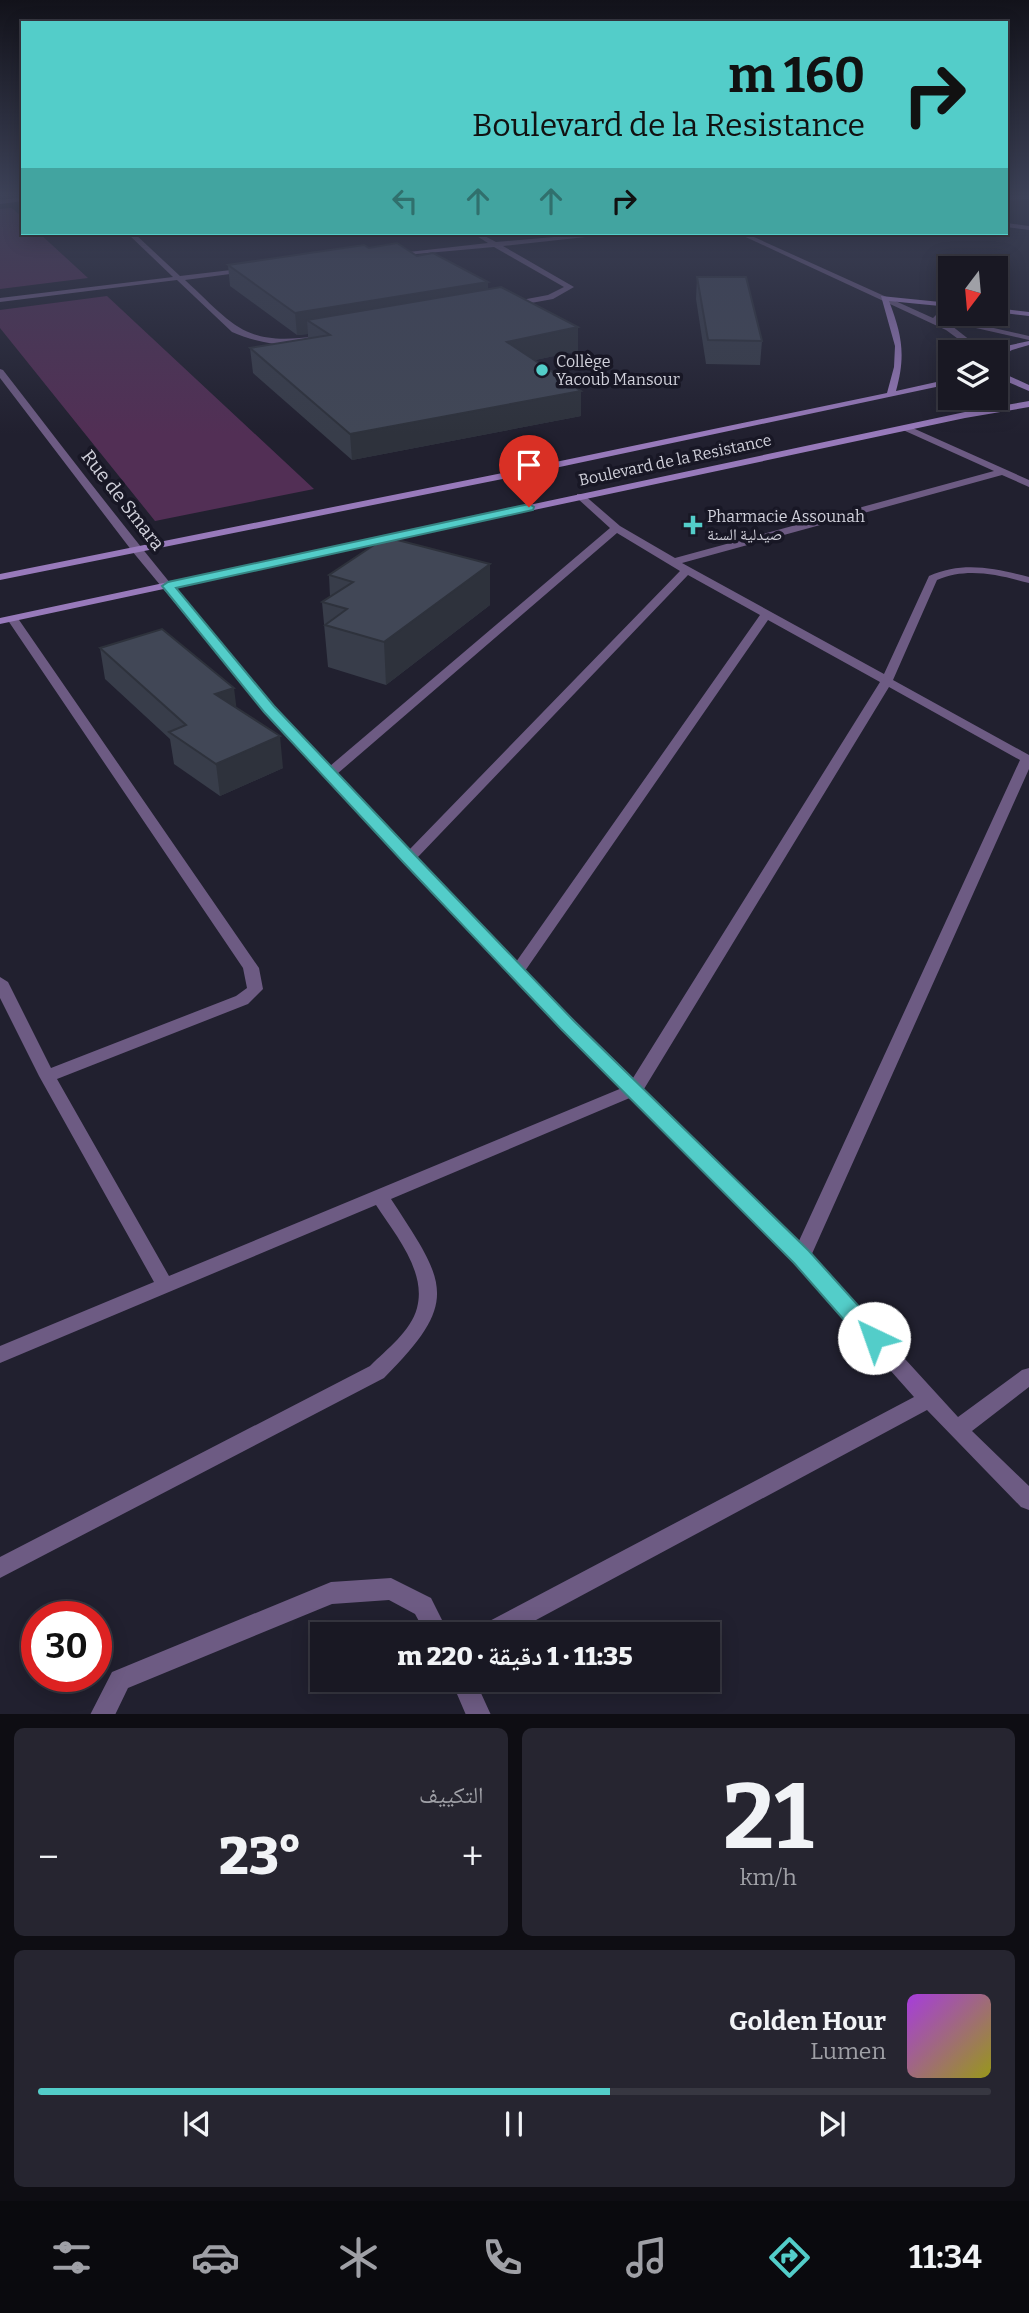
<!DOCTYPE html>
<html lang="ar">
<meta charset="utf-8">
<style>
:root{--surface:#191823;--page:#262530;--text:#f1f3f6;--muted:#9fa0a6;--line:#373741;--accent:#53cdc9}
body{margin:0;font-family:Bitter,"Noto Naskh Arabic",serif;background:var(--page);color:var(--text);direction:rtl;height:100vh;display:flex;flex-direction:column;font-size:26px;white-space:nowrap}
*{box-sizing:border-box;margin:0}
p{font-size:23px;color:var(--muted)}
.icon{flex:none;width:38px;height:38px;fill:none;stroke:currentColor;stroke-width:2;stroke-linecap:round;stroke-linejoin:round}
.map{position:relative;height:1714px;overflow:hidden;direction:ltr}
.drawer{display:flex;flex-direction:column;gap:14px;padding:14px;background:#0e0d13;flex:1}
.drawer>*{flex:none}
.top-card{position:absolute;left:21px;top:21px;width:987px;height:214px;border-radius:0px;box-shadow:0 4px 18px #0003,0 0 0 2px var(--line);direction:rtl;background:#53cdc9;color:#111;overflow:hidden}
.needle{width:46px;rotate:196deg}
.buttons{position:absolute;left:938px;top:256px;display:grid;gap:14px}
.buttons a{display:grid;place-items:center;width:70px;height:70px;border-radius:0px;background:var(--surface);box-shadow:0 4px 18px #0003,0 0 0 2px var(--line);font-size:35px}
.speed{position:absolute;left:21px;top:1601px;display:flex;gap:14px;font-size:35px;font-weight:700;text-align:center}
.speed>*{display:grid;place-content:center;width:91px;height:91px;border-radius:50%;background:var(--surface);box-shadow:0 4px 18px #0003,0 0 0 2px var(--line);line-height:1}
.speed .limit{border:10px solid #d22;background:#fff;color:#111}
.pin{position:absolute;display:grid;place-items:center;width:60px;height:60px;color:#fff;margin:-72px -30px;border-radius:50% 50% 50% 0;rotate:-45deg;box-shadow:0 0 7px #0007}
.pin .icon{rotate:45deg}
.me{position:absolute;width:77px;margin:-38px;rotate:318deg;stroke-linejoin:round;filter:drop-shadow(0 0 5px #0008)}
.turn{display:flex;align-items:center;gap:24px;height:147px;padding:0 28px;font-size:32px}
.turn .icon{width:91px;height:91px;stroke-width:2.5}
.turn b{display:block;font-size:49px;line-height:60px}
.lanes{display:flex;align-items:center;height:66px;padding:0 28px;background:#0003;justify-content:center;gap:35px;direction:ltr}
.lanes .off{opacity:.35}
.big{font-size:52px;font-weight:800;line-height:1.1}
.drawer .tile{flex:1;display:flex;flex-direction:column;justify-content:center;gap:10px;min-width:0;padding:0 24px;border-radius:10px;background:var(--page)}
.drawer .dial{align-items:center;gap:0}
.dial b{font-size:91px;line-height:1}
.song{display:flex;align-items:center;gap:21px}
.cover{width:84px;height:84px;border-radius:10px;background:linear-gradient(135deg,hsl(280 70% 55%),hsl(60 70% 35%))}
.played{height:7px;border-radius:4px;background:linear-gradient(90deg,var(--accent) 60%,var(--line) 60%)}
.keys{display:flex;justify-content:space-around;direction:ltr}
.heat{display:flex;justify-content:space-between;align-items:center;font-size:38px;direction:ltr}
.drawer .tiles{flex:1;display:grid;gap:14px;grid-template-columns:1fr 1fr}
.tile:last-child{grid-column:span 2}
.trip{position:absolute;left:310px;top:1622px;width:410px;height:70px;border-radius:0px;background:var(--surface);box-shadow:0 4px 18px #0003,0 0 0 2px var(--line);font-weight:800;line-height:70px;text-align:center;direction:rtl}
.tabs{display:flex;height:112px;justify-content:space-around;align-items:center;background:#0a0a0e;color:var(--muted)}
.tabs .icon{width:49px;height:49px}
.tabs .active{color:var(--accent)}
.tabs b{font-size:32px;color:var(--text)}
.map>svg:first-child{display:block}
.green{fill:#522f55}
.lines{fill:none;stroke-linecap:round;stroke-linejoin:round}
.minor{fill:#6d5b83;fill-rule:evenodd}
.tertiary{fill:#6d5b83;fill-rule:evenodd}
.secondary{fill:#987abb;fill-rule:evenodd}
.wall{fill:#383d4a}
.shaded-wall{fill:#2e323c}
.building{fill:#414756;stroke:#2e323c;stroke-width:2}
.route{fill:#53cdc9;stroke:#368583;stroke-width:2}
.poi-dot{fill:#53cdc9;stroke:#181725;stroke-width:2.5}
.labels{text-anchor:middle;dominant-baseline:central;stroke-width:7;stroke-linejoin:round;paint-order:stroke}
.far-poi-label{font-size:16px;fill:#d0d0da;stroke:#181725;text-anchor:start}
.far-street-label{font-size:16px;fill:#d0d0da;stroke:#181725}
.street-label{font-size:19px;fill:#d0d0da;stroke:#181725}
</style>
<div class="map">
<svg width="1029" height="1715" viewBox="0 0 1029 1715">
<rect width="100%" height="100%" fill="#21202f"/>
<path class="green" d="M 12,208 L 23,218 L 23,233 L 39,233 L 88,278 L 0,289 L 0,209 Z
M 107,296 L 314,489 L 155,521 L 0,328 L 0,310 Z"/>
<g class="lines">
<path class="minor" d="M 1029,195 L 1029,199 L 1006,200 L 1006,196 Z
M 23,197 L 23,201 L 0,204 L 0,200 Z
M 1006,223 L 1029,226 L 1029,230 L 1006,227 Z
M 127,233 L 134,233 L 180,276 L 248,268 L 245,272 L 185,280 C 234,325 244,347 317,336 L 321,338 C 296,351 257,343 232,332 L 177,280 L 0,302 L 0,298 L 173,277 Z
M 472,233 L 479,233 L 496,242 L 600,233 L 622,233 L 503,246 L 574,287 L 553,299 L 509,307 L 506,307 L 506,303 L 548,295 L 564,287 L 494,247 L 394,256 L 391,254 L 488,243 Z
M 0,369 L 3,370 C 108,506 212,642 330,766 L 610,528 L 577,498 L 577,494 L 583,494 L 620,526 L 675,558 L 994,471 L 903,430 L 903,426 L 906,425 L 1029,480 L 1029,487 L 1002,475 L 682,563 L 884,674 L 929,576 C 963,561 994,568 1029,577 L 1029,583 C 998,575 968,567 937,580 L 893,680 L 1029,755 L 1029,769 L 811,1256 L 958,1417 L 1022,1370 L 1029,1368 L 1029,1387 L 972,1431 L 1029,1486 L 1029,1510 L 1021,1507 L 927,1410 L 510,1634 L 477,1634 L 480,1626 L 914,1397 L 794,1262 L 632,1097 L 391,1199 C 446,1283 461,1301 384,1378 L 0,1578 L 0,1557 L 370,1366 C 386,1350 411,1331 417,1308 C 427,1271 394,1233 376,1205 L 0,1363 L 0,1346 L 154,1282 L 39,1076 L 0,998 L 0,977 L 8,982 L 51,1068 L 236,996 L 247,988 L 243,968 L 7,619 L 9,617 L 17,617 L 259,968 L 263,989 L 248,1004 L 57,1079 L 169,1276 L 622,1088 L 512,975 L 265,712 L 132,551 L 0,378 ZM 617,533 L 680,571 L 409,850 L 337,774 ZM 688,575 L 760,615 L 516,962 L 417,858 ZM 768,620 L 880,682 L 633,1078 L 525,971 ZM 889,687 L 1020,760 L 798,1243 L 644,1089 Z
M 391,1578 L 431,1598 L 449,1634 L 426,1634 L 415,1614 L 389,1600 L 332,1604 L 128,1688 L 115,1715 L 90,1715 L 112,1672 L 331,1582 Z
M 451,1680 L 475,1680 L 491,1715 L 466,1715 Z"/>
<path class="tertiary" d="M 737,233 L 745,233 L 933,318 L 936,315 L 1029,336 L 1029,340 L 936,319 L 952,326 L 985,352 L 976,352 L 946,330 Z"/>
<path class="secondary" d="M 881,296 L 950,303 L 950,307 L 889,301 C 902,335 906,355 896,391 L 950,379 L 950,384 L 522,475 L 0,580 L 0,574 L 522,469 L 887,393 L 894,367 L 895,346 Z
M 996,308 L 1029,312 L 1029,316 L 996,312 Z
M 1029,341 L 1029,345 L 1012,350 L 996,359 L 996,353 L 1006,346 Z
M 996,367 L 1007,375 L 1029,385 L 1029,391 L 1001,379 L 996,373 Z
M 1029,401 L 1029,407 L 965,418 L 0,624 L 0,618 L 965,412 Z"/>
</g>
<path class="wall" d="M 369,248 L 417,256 L 488,290 L 578,327 L 578,351 L 535,360 L 581,416 L 352,460 L 253,373 L 250,348 L 308,339 L 308,334 L 297,335 L 230,286 L 228,265 Z
M 697,277 L 762,341 L 760,365 L 706,364 L 696,299 Z
M 329,575 L 490,605 L 386,685 L 328,667 L 322,602 L 330,597 Z
M 100,648 L 237,708 L 283,768 L 220,796 L 174,764 L 170,739 L 105,679 Z"/>
<path class="shaded-wall" d="M 488,282 L 488,303 L 307,320 L 308,334 L 297,335 L 295,313 Z
M 578,327 L 578,351 L 507,366 L 507,342 Z
M 581,391 L 581,416 L 352,460 L 350,434 Z
M 490,564 L 490,605 L 386,685 L 384,642 Z
M 234,688 L 238,720 L 215,694 Z
M 280,736 L 283,768 L 220,796 L 216,764 Z"/>
<path class="building" d="M 397,243 L 417,256 L 433,253 L 488,282 L 295,313 L 228,265 L 364,245 L 369,248 Z
M 697,277 L 746,277 L 762,341 L 708,340 Z
M 501,287 L 578,327 L 507,342 L 581,391 L 350,434 L 250,348 L 330,335 L 307,320 Z
M 386,537 L 490,564 L 384,642 L 325,625 L 347,609 L 322,602 L 353,582 L 329,575 Z
M 162,629 L 234,688 L 215,694 L 280,736 L 216,764 L 169,732 L 186,725 L 100,648 Z"/>
<linearGradient id="sky" x2="0" y2="1"><stop stop-color="#12121a"/><stop offset="0.45" stop-color="#3d4258"/><stop offset="1" stop-color="#3d4258" stop-opacity="0"/></linearGradient>
<rect width="1029" height="434" fill="url(#sky)"/>
<path class="route" d="M 529,504 L 534,507 L 533,510 L 176,588 L 274,706 L 415,855 L 574,1021 L 809,1251 L 882,1332 L 885,1338 L 882,1345 L 874,1347 L 866,1345 L 794,1263 L 561,1029 L 403,862 L 264,712 L 162,586 L 168,582 Z"/>
<g class="poi-dot">
<circle cx="542" cy="370" r="7"/>
<path d="M689.5 514.5h7v7h7v7h-7v7h-7v-7h-7v-7h7z"/>
</g>
<g class="labels">
<g class="far-poi-label">
<text x="556" y="361">Collège<tspan x="556" dy="18">Yacoub Mansour</tspan></text>
<text x="707" y="516">Pharmacie Assounah<tspan x="707" dy="18">صيدلية السنة</tspan></text>
</g>
<g class="far-street-label">
<text transform="translate(675 460) rotate(-12)">Boulevard de la Resistance</text>
</g>
<g class="street-label">
<text transform="translate(123 500) rotate(52)">Rue de Smara</text>
</g>
</g>
</svg>
<div class="buttons">
<a><svg class="needle" viewBox="-14 -14 28 28"><path d="M0-13l5 13h-10z" fill="#e53935"/><path d="M0 13l5-13h-10z" fill="#9fa0a6"/></svg></a>
<a><svg class="icon" aria-label="layers" viewBox="0 0 24 24"><path d="M12 4l9 5-9 5-9-5zM3 14l9 5 9-5"/></svg></a>
</div>
<div class="speed"><div class="limit">30</div></div>
<div class="pin" style="left:529px;top:507px;background:#d93025"><svg class="icon" aria-label="arrive" viewBox="0 0 24 24"><path d="M6 21V4h12l-3 4 3 4H6"/></svg></div>
<svg class="me" style="left:874px;top:1338px" viewBox="-20 -20 40 40"><circle r="19" fill="#fff"/><path d="M0-13L10 11 0 6-10 11z" fill="#53cdc9"/></svg>
<div class="trip">11:35 · 1 دقيقة · 220 m</div>
<div class="top-card">
<div class="turn"><svg class="icon" aria-label="right" viewBox="0 0 24 24"><path d="M7 20v-9h11M14 6l5 5-5 5"/></svg><div><b>160 m</b>Boulevard de la Resistance</div></div>
<div class="lanes"><svg class="icon off" aria-label="left" viewBox="0 0 24 24"><path d="M17 20v-9H6M10 6l-5 5 5 5"/></svg><svg class="icon off" aria-label="ahead" viewBox="0 0 24 24"><path d="M12 20V5M6 11l6-6 6 6"/></svg><svg class="icon off" aria-label="ahead" viewBox="0 0 24 24"><path d="M12 20V5M6 11l6-6 6 6"/></svg><svg class="icon" aria-label="right" viewBox="0 0 24 24"><path d="M7 20v-9h11M14 6l5 5-5 5"/></svg></div>
</div>
</div>
<section class="drawer">
<div class="tiles">
<div class="tile dial"><b>21</b><p>km/h</p></div>
<div class="tile"><p>التكييف</p>
<div class="heat"><a>−</a><b class="big">23°</b><a>+</a></div>
</div>
<div class="tile">
<div class="song"><i class="cover"></i><div><b>Golden Hour</b><p>Lumen</p></div></div>
<div class="played"></div>
<div class="keys"><svg class="icon" aria-label="previous" viewBox="0 0 24 24"><path d="M18 5L8 12l10 7zM5 5v14"/></svg><svg class="icon" aria-label="pause" viewBox="0 0 24 24"><path d="M8 5v14M16 5v14"/></svg><svg class="icon" aria-label="next" viewBox="0 0 24 24"><path d="M6 5l10 7-10 7zM19 5v14"/></svg></div>
</div>
</div>
</section>
<nav class="tabs">
<b>11:34</b>
<svg class="icon active" aria-label="directions" viewBox="0 0 24 24"><path d="M12 3l9 9-9 9-9-9zM9 14v-3h6M13 9l2 2-2 2"/></svg>
<svg class="icon" aria-label="music" viewBox="0 0 24 24"><path d="M9 18V5l10-2v13"/><circle cx="6" cy="18" r="3"/><circle cx="16" cy="16" r="3"/></svg>
<svg class="icon" aria-label="phone" viewBox="0 0 24 24"><path d="M5 4h4l2 5-3 2q2 4 5 5l2-3 5 2v4C11 20 4 13 5 4z"/></svg>
<svg class="icon" aria-label="climate" viewBox="0 0 24 24"><path d="M12 3v18M4 7l16 10M4 17L20 7"/></svg>
<svg class="icon" aria-label="car" viewBox="0 0 24 24"><path d="M5 17H2v-5l4-1 3-4h7l3 4 3 1v5h-3M9 17h6M6 11h13"/><circle cx="7" cy="17" r="2"/><circle cx="17" cy="17" r="2"/></svg>
<svg class="icon" aria-label="filters" viewBox="0 0 24 24"><path d="M4 7h16M4 17h16"/><circle cx="9" cy="7" r="2"/><circle cx="15" cy="17" r="2"/></svg>
</nav>
